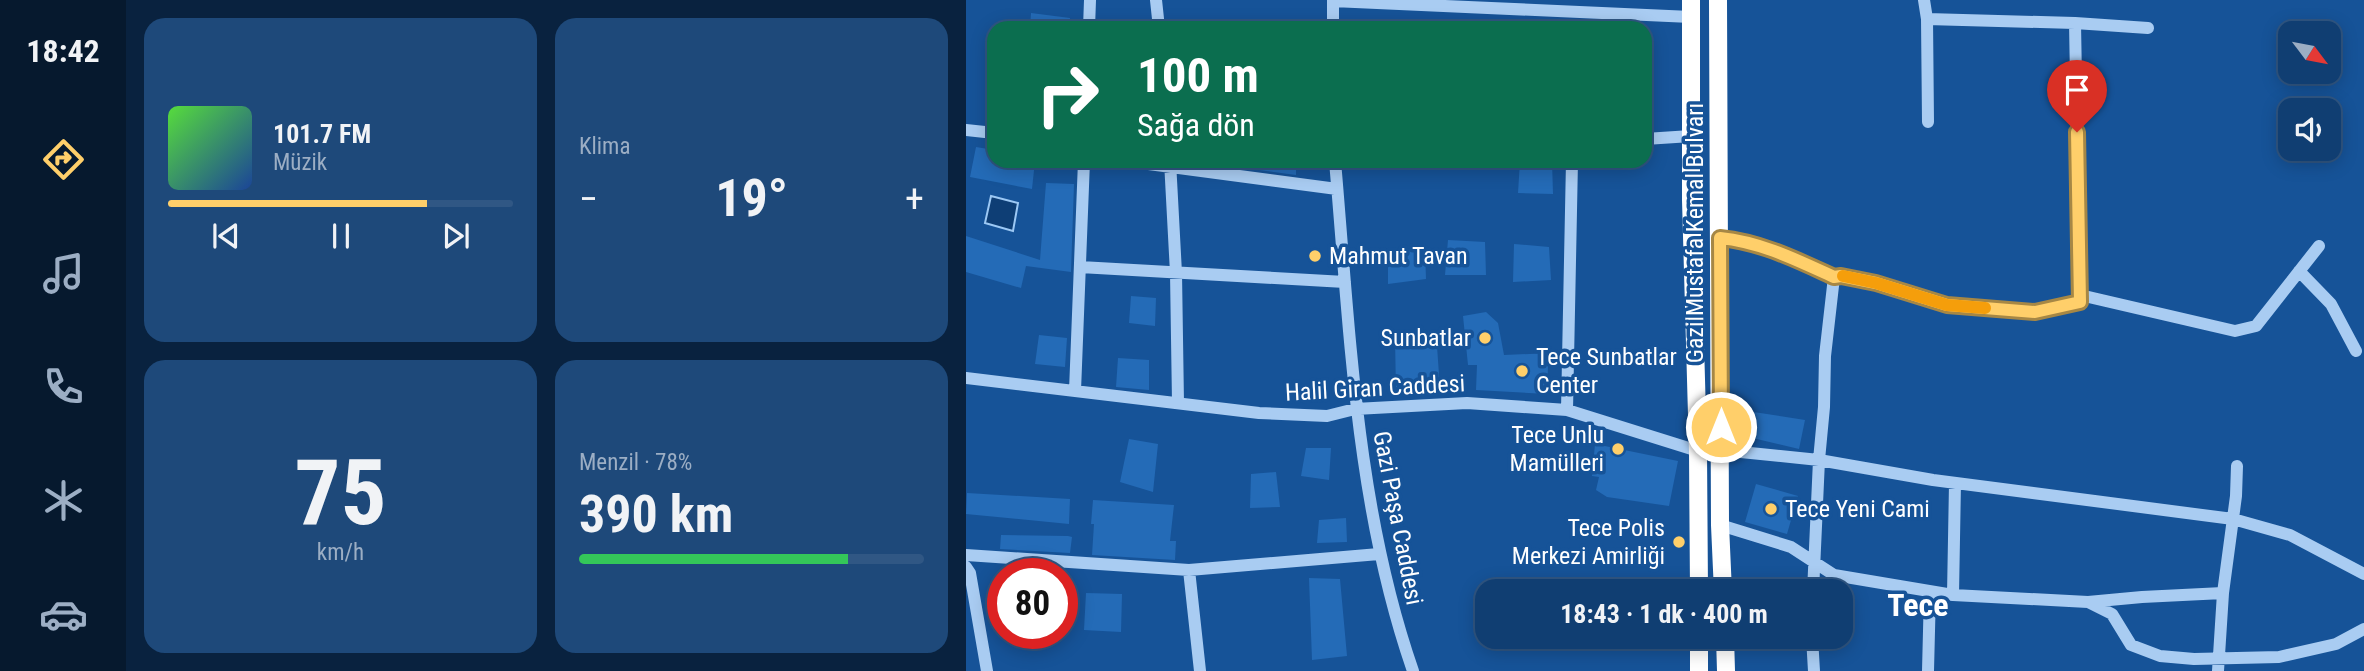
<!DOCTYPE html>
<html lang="tr">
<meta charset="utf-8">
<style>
:root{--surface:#103e72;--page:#1e497a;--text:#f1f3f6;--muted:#9caec4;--line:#305784;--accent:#ffcf6a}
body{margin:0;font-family:"Roboto Condensed",sans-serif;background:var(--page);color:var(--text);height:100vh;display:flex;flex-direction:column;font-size:26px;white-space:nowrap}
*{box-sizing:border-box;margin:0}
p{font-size:23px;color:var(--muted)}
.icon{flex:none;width:38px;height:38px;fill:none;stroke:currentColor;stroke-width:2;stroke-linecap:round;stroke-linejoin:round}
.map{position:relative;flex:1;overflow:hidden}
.panel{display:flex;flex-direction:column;gap:18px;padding:18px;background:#09223f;width:840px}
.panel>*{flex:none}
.hud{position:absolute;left:21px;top:21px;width:665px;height:147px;border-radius:21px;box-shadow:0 4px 18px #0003,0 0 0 2px var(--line);background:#0b6e4f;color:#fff;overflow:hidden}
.needle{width:46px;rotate:122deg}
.buttons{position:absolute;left:1312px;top:21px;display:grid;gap:14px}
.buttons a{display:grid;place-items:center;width:63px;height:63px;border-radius:14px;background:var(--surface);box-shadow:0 4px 18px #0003,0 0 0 2px var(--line);font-size:35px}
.speed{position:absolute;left:21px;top:558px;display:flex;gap:14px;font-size:35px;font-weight:700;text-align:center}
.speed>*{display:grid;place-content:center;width:91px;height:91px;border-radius:50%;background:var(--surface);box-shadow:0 4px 18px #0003,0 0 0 2px var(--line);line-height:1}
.speed .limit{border:10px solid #d22;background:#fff;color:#111}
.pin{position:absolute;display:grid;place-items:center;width:60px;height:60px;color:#fff;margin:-72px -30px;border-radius:50% 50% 50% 0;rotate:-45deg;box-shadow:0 0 7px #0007}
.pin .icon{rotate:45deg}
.me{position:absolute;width:77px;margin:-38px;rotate:0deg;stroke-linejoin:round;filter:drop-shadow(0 0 5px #0008)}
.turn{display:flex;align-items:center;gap:24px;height:147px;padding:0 35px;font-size:32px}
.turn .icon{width:91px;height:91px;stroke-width:2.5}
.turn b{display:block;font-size:49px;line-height:60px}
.big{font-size:52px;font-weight:700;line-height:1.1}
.panel .card{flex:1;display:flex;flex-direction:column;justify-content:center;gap:10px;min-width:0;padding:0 24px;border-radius:21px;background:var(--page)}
.panel .dial{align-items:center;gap:0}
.dial b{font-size:91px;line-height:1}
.song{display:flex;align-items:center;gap:21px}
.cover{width:84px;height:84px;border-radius:10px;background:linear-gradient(135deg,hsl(110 70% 55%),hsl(220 70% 35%))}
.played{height:7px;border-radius:4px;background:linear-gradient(90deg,var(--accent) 75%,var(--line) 75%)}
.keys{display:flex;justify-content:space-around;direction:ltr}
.heat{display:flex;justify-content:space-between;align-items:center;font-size:38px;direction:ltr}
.charge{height:10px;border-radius:5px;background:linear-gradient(90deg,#34c759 78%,var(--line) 0)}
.panel .tiles{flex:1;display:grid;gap:18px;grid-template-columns:repeat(2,1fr)}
.trip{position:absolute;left:509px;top:579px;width:378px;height:70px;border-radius:21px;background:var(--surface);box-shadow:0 4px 18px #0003,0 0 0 2px var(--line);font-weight:700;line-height:70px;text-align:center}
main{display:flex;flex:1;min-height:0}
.menu{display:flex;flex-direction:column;width:126px;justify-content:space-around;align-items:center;background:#06192e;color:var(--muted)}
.menu .icon{width:49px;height:49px}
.menu .current{color:var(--accent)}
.menu b{font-size:32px;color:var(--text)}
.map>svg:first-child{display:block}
.water{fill:#0e3e75;stroke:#9cc8f4;stroke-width:2}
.building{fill:#246bb7}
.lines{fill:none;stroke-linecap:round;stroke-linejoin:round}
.minor{stroke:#a9ccf2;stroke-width:12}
.highway{stroke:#fff;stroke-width:18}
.route-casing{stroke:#a68745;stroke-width:18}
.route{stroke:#ffcf6a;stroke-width:12}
.slow{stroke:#f59e0b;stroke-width:12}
.poi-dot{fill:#ffcf6a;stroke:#165398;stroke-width:2.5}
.labels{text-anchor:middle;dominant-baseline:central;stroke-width:7;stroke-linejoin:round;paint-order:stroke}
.street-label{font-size:24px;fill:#fff;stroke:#165398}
.poi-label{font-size:24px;fill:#fff;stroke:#165398;text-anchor:start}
.district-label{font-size:32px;font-weight:bold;fill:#fff;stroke:#165398}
</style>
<main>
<nav class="menu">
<b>18:42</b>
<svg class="icon current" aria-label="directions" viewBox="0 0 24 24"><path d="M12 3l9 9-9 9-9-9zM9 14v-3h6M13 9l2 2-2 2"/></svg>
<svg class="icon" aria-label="music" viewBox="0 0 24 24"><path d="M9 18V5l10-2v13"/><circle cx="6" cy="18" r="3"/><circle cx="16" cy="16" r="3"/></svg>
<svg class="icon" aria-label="phone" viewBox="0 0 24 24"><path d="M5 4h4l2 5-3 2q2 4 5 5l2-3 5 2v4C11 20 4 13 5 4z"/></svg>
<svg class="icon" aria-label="climate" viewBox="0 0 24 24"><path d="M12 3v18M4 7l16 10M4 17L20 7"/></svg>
<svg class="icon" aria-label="car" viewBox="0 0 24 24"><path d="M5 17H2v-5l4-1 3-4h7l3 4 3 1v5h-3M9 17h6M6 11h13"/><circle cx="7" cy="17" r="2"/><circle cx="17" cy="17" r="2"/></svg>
</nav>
<section class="panel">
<div class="tiles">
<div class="card">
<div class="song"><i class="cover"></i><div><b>101.7 FM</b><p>Müzik</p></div></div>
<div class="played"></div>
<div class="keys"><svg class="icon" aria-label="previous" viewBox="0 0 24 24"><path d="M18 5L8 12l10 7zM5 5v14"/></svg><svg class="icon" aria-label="pause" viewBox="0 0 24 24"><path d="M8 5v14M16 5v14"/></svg><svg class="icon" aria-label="next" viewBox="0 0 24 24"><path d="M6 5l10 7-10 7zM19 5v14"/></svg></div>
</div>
<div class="card"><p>Klima</p>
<div class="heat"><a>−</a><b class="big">19°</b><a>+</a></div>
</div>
<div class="card dial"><b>75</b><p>km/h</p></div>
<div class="card"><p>Menzil · 78%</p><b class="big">390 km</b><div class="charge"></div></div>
</div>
</section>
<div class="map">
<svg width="1398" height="671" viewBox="0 0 1398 671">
<rect width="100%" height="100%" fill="#165398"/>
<path class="water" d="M 25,196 L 52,203 L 47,231 L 19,223 Z"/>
<path class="building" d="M 65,13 L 104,18 L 103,28 L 64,28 Z
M 10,147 L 28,150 L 28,161 L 69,161 L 66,189 L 4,177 Z
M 292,161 L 330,161 L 330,175 L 293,170 Z
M 554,161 L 586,161 L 587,194 L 552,193 Z
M 80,183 L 108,184 L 105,272 L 60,266 L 55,288 L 0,272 L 0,236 L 74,260 Z
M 482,240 L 519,242 L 520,275 L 479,275 Z
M 548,244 L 583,247 L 585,280 L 547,282 Z
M 422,249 L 459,250 L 460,279 L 422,284 Z
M 165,296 L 190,298 L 189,326 L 163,323 Z
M 520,312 L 532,323 L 538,355 L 586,353 L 586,366 L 582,366 L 581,394 L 510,390 L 511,365 L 502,365 L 497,316 Z
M 73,335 L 101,338 L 99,367 L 69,364 Z
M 429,338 L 464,338 L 464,346 L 471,346 L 474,389 L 430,392 Z
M 152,358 L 183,360 L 183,390 L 150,387 Z
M 781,411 L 839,420 L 833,449 L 778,436 Z
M 163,439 L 192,444 L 187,492 L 154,482 Z
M 629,444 L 712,461 L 703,506 L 641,497 L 630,490 L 633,477 L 626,476 Z
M 340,448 L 365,448 L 363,480 L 335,476 Z
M 310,472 L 314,507 L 284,508 L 285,474 Z
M 790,484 L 832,496 L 821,534 L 779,522 Z
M 1,493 L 104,499 L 103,524 L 0,514 Z
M 127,500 L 208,505 L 204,541 L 210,541 L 209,560 L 126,555 L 128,524 L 125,524 Z
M 380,518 L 381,542 L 351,543 L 353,520 Z
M 35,535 L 102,536 L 106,537 L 104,553 L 34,549 Z
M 343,578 L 374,579 L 381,656 L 346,660 Z
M 120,593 L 156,594 L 155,632 L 118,630 Z"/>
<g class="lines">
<path class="minor" d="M 190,0 L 193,28
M 367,0 L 367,28
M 367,1 L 725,17
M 961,19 L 962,122
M 1109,23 L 1182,28
M 123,28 L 124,0
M 0,130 L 28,133
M 679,139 L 725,136
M 160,161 L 371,189
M 204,161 L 210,273 L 212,403
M 369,161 C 384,333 390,507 447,671
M 754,238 C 795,243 831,260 868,277 C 882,275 904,280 916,287 L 981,305 L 1070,312 L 1114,301 L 1109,23 L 961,19 L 958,0
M 114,267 L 379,282
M 1333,271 L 1365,304 L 1390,351
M 1114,295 L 1269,331 L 1290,326 L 1353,246
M 0,378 L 293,413 L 361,416 L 389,409 L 501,403 L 601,410 L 732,451 L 755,450 L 853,460 L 967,480 L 1267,519 L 1324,535 L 1398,574
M 109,391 L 118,161
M 601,410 L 606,161
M 754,525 L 825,547 L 868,575 L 987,595 L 1122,602 L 1146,614 L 1165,645 L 1194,656 L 1228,659 L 1313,657 L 1370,644 L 1398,629
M 0,555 L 223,570 L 413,554
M 0,567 L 4,573 L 21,671
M 223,570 L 234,671
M 847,592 L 853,460 L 858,407 L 859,356 L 868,277
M 987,595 L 989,483
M 1122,602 L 1176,597 L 1257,593
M 846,637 L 848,671
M 962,671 L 964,591
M 1252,671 L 1257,593 L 1270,496 L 1271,466"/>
<path class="highway" d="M 725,0 L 725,200 L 732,451 L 733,592
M 752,0 L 754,525 L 757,592
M 733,637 L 733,671
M 759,637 L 760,671"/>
</g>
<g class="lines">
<g class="route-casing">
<path id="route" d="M 755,427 L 754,238 C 795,242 831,260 868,277 L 875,276 L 910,283 L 981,305 L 1069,312 L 1114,302 L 1111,132"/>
</g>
<use href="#route" class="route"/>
<path class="slow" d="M 877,276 L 910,283 L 981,305 L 1019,308"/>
</g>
<g class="poi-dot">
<circle cx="349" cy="256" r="7"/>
<circle cx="519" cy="338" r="7"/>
<circle cx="556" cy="371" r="7"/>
<circle cx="652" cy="449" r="7"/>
<circle cx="805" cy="509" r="7"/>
<circle cx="713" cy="542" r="7"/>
</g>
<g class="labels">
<g class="street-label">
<text transform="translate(729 233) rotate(-90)">Gazi Mustafa Kemal Bulvarı</text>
<text transform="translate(409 388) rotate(-3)">Halil Giran Caddesi</text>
<text transform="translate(432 518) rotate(79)">Gazi Paşa Caddesi</text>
</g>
<g class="poi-label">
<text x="363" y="256">Mahmut Tavan</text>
<text x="505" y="338" text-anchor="end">Sunbatlar</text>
<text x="570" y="357">Tece Sunbatlar<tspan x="570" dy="28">Center</tspan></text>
<text x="638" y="435" text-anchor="end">Tece Unlu<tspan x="638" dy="28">Mamülleri</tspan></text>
<text x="819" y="509">Tece Yeni Cami</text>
<text x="699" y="528" text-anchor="end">Tece Polis<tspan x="699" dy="28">Merkezi Amirliği</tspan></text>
</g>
<g class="district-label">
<text x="952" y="605">Tece</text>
</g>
</g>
</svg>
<div class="buttons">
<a><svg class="needle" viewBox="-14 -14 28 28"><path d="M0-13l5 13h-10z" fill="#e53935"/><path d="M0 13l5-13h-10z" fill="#9caec4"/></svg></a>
<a><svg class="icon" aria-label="sound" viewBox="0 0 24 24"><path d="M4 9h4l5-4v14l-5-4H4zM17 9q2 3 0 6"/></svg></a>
</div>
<div class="speed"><div class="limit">80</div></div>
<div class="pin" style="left:1111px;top:132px;background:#d93025"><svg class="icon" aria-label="arrive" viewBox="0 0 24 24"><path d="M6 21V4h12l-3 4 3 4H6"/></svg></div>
<svg class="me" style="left:755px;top:427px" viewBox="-20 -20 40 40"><circle r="17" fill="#ffcf6a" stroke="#fff" stroke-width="3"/><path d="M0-11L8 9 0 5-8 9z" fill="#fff"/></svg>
<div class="trip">18:43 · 1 dk · 400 m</div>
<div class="hud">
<div class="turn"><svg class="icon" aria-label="right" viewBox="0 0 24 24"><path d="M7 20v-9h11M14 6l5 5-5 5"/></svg><div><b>100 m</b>Sağa dön</div></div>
</div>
</div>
</main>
